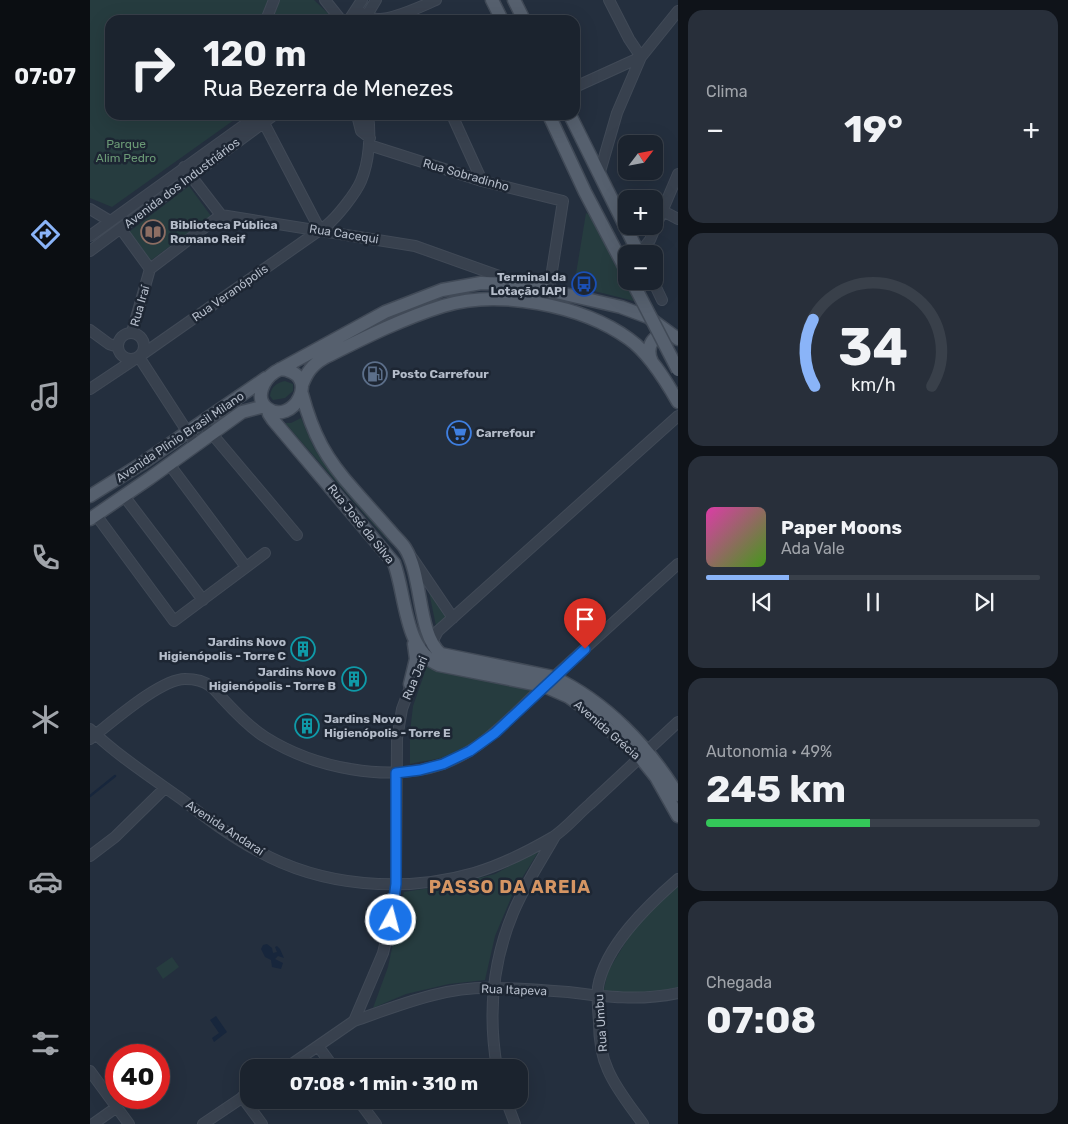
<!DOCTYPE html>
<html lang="pt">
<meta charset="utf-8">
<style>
:root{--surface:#1b232e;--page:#282f3a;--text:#f1f3f6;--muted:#a0a4aa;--line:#39404a;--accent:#8ab4f8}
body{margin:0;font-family:Rubik,sans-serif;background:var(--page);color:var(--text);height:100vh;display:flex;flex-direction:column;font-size:19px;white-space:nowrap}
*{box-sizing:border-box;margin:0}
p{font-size:16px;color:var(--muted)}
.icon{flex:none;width:28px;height:28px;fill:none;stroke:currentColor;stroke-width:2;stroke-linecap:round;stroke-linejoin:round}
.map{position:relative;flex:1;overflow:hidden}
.sheet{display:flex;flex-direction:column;gap:10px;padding:10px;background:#0f1319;width:390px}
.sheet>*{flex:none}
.top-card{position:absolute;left:15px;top:15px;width:475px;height:105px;border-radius:15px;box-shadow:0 5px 20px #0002,0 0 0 1px var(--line);background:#1b232e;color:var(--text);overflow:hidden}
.needle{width:32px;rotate:58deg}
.controls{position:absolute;left:528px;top:135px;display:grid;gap:10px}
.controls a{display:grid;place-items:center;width:45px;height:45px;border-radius:10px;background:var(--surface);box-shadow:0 5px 20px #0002,0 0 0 1px var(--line);font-size:25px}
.speed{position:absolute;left:15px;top:1044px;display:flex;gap:10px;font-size:25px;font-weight:700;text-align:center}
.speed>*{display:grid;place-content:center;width:65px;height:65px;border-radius:50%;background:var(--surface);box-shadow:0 5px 20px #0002,0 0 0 1px var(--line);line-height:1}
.speed .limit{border:8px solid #d22;background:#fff;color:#111}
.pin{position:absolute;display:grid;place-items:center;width:42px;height:42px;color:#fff;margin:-51px -21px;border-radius:50% 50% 50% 0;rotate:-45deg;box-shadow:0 0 5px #0007}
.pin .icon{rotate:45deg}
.me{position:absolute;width:55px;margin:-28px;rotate:7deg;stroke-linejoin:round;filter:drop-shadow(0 0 4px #0008)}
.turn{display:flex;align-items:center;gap:18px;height:105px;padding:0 15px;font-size:22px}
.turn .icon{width:65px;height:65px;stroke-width:2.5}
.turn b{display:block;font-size:35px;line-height:42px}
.big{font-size:38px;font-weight:700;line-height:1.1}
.sheet .card{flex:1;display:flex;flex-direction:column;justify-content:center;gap:8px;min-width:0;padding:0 18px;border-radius:15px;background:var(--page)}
.sheet .dial{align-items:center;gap:0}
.dial svg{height:130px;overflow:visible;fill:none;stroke:var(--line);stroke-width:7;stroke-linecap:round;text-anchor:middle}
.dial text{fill:var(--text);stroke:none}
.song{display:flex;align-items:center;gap:15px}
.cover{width:60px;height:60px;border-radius:8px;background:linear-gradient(135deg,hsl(320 70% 55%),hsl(100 70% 35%))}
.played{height:5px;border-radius:2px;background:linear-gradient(90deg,var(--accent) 25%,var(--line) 25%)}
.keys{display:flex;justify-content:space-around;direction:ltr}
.heat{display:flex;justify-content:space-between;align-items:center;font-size:28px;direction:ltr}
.charge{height:8px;border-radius:4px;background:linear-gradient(90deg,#34c759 49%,var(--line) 0)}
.trip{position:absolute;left:150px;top:1059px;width:288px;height:50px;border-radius:15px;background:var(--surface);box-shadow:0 5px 20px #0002,0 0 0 1px var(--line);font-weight:700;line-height:50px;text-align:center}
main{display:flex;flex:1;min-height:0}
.tabs{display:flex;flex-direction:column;width:90px;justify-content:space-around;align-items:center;background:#0b0e12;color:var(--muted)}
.tabs .icon{width:35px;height:35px}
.tabs .active{color:var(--accent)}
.tabs b{font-size:22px;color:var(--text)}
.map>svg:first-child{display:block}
.green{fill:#263c3f}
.water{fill:#17263c}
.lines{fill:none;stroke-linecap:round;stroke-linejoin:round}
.stream{stroke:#17263c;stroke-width:2.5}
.minor-casing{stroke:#414a57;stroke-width:12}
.major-casing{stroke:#414a57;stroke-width:15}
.minor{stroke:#38414e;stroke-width:10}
.major{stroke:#56606e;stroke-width:12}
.major-bridge-casing{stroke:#414a57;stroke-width:15;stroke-linecap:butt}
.major-bridge{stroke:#56606e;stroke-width:12}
.route-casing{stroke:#114b97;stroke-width:12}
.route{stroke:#1a73e8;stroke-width:9}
.labels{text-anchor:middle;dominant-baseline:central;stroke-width:5;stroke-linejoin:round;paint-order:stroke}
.park-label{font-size:12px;fill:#6b9a76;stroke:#1d2633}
.street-label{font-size:12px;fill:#b4bcc9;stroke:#1d2633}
.poi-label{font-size:12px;font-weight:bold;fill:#b4bcc9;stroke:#1d2633;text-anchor:start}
.district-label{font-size:18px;font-weight:bold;letter-spacing:1px;fill:#d59563;stroke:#1d2633}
</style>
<main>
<nav class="tabs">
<b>07:07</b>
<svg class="icon active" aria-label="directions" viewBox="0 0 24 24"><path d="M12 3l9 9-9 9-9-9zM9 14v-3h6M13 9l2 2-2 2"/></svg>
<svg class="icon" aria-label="music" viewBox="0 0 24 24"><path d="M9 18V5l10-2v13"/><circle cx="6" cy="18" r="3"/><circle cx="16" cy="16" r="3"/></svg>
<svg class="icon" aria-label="phone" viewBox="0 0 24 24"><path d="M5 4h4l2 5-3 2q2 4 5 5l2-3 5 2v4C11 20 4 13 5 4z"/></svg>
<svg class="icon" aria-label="climate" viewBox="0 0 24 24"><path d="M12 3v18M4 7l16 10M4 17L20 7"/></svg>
<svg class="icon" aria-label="car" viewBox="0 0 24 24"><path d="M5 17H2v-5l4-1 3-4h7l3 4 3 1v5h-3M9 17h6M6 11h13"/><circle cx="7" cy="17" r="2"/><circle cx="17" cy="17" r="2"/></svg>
<svg class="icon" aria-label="filters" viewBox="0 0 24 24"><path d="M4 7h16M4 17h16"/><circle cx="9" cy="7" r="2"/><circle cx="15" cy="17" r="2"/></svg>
</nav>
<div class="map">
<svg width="588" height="1124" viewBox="0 0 588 1124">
<rect width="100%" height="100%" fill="#242f3e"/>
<path class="green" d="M 0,0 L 178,0 L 178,4 L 172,20 L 20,20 L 20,115 L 151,115 L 22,207 L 0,198 Z
M 190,0 L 224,0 L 245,20 L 182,20 Z
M 99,186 L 121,216 L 60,261 L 39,232 Z
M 496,213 L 502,216 L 544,301 L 484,286 Z
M 195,381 L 203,384 L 203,391 L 195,398 L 183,400 L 180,396 C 181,387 186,383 195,381 Z
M 211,418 L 224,448 L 304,548 L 195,423 L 201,423 Z
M 339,591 L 358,616 L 346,626 L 339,592 Z
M 337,666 L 439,687 L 440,692 C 416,715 390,743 358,756 C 346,760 332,761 320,764 L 320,732 L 323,706 Z
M 450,849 L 424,891 L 405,936 L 395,980 L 359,984 L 316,994 L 283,1008 L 298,967 L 314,892 L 365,884 L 405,874 Z
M 588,885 L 588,987 L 564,993 L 513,994 L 518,971 L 548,922 Z
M 82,957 L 89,967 L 73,979 L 66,968 Z"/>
<path class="water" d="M 177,944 L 182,948 L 183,953 L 187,952 L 185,947 L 187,946 L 190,949 L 194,958 L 188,956 L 185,959 L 193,963 L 191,969 L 182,967 L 181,960 L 175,957 L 171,949 L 173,945 Z
M 126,1016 L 137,1032 L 124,1042 L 122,1038 L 129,1033 L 120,1020 Z"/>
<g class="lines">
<path class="stream" d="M 0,796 L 25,776"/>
<g class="minor-casing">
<path id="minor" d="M 235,0 L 251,20
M 519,0 L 539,39 L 551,57
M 267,9 C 273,14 279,19 288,19 C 303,20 332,6 346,0
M 176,20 L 184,0
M 259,20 L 272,0
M 274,20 L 286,0
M 485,87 L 551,57
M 267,115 L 271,131 L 280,138
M 362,115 L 392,181
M 174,123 L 230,230
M 279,145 L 392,181 L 473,201 L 459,290
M 94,167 L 131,215 L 325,246 L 426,282
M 509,175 L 527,113 L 551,57 L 588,11
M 0,209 L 20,221
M 573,211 L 588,219
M 31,229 L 60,269 L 42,332
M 0,236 L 168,115
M 0,251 L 184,115
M 549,254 L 560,240 L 588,174
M 60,269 L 131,215
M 563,281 L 572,300
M 0,330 L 19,344 L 28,347
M28 346a13 13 0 1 1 26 0a13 13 0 1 1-26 0Z
M 50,356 L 237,225 C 247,217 266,193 271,181 C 279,162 281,136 278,115
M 49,357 L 106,445
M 0,389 L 45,359
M 112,422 L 207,535
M 79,464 L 156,567
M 34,496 L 113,600
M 6,515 L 84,621 L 175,553
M 323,559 L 363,618
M 340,646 L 348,631 L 588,416
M 0,729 C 27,755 59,776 90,798 C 115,817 140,836 168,851 C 232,887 314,893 384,873 C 411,865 439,851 463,837 C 476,829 488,814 500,804 C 529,777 559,749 588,722
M 0,739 C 21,723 70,679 95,679 C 103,679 114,681 120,686 C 125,689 129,695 133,699 C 144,711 162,729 175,737 C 224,768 298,783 353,764 C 394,749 422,715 454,686 C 498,645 543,605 588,564
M 0,856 L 25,837 L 75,788
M 264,1021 C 310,1005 355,986 405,988 C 429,988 454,990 478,992 C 515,997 551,1001 588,993
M 228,1046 L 244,1068
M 196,1068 L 264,1021 L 293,953 L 301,920 L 306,884 L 307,738 L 312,709 L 323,679
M 407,1068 C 398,1015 402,963 423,913 C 434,886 451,861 465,836
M 0,1071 L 39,1124
M 152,1097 L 172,1124
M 268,1100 L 286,1124
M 416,1100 L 425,1124
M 3,1124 L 27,1107
M 113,1124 L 159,1093
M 553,1124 C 541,1107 526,1089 518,1070 C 511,1055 509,1038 509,1022 C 508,1010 507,999 508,987 C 515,946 558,905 588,879"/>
</g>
<g class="major-casing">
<path id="major" d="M 402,0 L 412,20
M 424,0 L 434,20
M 459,115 L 495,192 L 536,270
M 480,115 L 549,254
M 562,362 C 555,347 563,332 580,335
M 190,369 C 234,373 202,428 177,408 C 164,398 174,379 185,372 L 295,312 L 352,290 L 391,283 L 431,284 L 531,307 L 558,317 L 588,339
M 212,385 C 217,372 222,365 234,358 C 272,339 311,319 353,306 C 408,289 492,305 539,339 C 559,353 576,381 588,402
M 212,394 C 223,435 236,459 264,490 C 277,505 290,519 302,533 C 306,538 311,542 315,548 C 333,576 327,634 351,654 L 463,677 C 516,702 558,746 588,795
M 178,409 L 179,414 L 183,420 L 304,563 C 316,595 314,650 349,665 L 454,686 L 479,697 L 496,709 L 550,757 L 566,777 L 588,816
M 0,496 L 51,464 L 176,378
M 0,519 L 60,478 L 152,412 L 175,406
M 320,684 L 326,659 L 324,644"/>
</g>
<use href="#minor" class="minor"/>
<use href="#major" class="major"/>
<g class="major-bridge-casing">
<path id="major-bridge" d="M 542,281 L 588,370"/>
</g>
<use href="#major-bridge" class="major-bridge"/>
</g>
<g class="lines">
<g class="route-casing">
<path id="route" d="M 301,920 L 306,884 L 306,773 L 330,770 L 353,764 L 380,751 L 405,733 L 495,649"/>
</g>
<use href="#route" class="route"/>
</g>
<defs>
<g id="library-ring" transform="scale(1.25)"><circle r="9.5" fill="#1d2633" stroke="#8d6e63" stroke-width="1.5"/><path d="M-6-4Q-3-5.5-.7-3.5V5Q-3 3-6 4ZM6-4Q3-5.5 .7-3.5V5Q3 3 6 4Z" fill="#8d6e63"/></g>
<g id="bus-ring" transform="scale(1.25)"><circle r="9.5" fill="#1d2633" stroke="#1a4fb4" stroke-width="1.5"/><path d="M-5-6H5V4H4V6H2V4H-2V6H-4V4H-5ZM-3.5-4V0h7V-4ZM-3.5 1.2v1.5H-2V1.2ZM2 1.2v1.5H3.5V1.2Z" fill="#1a4fb4"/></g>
<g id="fuel-ring" transform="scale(1.25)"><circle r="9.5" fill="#1d2633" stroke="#5c6f8a" stroke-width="1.5"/><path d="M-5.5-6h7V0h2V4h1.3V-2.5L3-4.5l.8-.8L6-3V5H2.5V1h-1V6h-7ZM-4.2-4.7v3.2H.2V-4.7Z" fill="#5c6f8a"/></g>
<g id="supermarket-ring" transform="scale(1.25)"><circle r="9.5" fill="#1d2633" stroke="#3f7fe0" stroke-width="1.5"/><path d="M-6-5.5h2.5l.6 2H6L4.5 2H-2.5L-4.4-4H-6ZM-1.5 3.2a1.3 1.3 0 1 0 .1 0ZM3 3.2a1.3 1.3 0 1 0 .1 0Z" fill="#3f7fe0"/></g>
<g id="building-ring" transform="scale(1.25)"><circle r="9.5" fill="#1d2633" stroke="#0f9aa8" stroke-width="1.5"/><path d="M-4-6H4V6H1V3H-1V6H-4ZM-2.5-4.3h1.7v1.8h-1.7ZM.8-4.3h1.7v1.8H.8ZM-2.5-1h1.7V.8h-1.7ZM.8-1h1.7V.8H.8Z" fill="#0f9aa8"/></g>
</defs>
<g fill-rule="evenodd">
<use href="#library-ring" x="63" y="232"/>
<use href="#bus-ring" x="494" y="284"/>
<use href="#fuel-ring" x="285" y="374"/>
<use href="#supermarket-ring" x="369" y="433"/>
<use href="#building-ring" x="213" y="649"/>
<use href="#building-ring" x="264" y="679"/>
<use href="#building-ring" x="217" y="726"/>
</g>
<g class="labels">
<g class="park-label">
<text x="36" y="144">Parque<tspan x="36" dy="14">Alim Pedro</tspan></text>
</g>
<g class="street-label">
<text transform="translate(376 175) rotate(16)">Rua Sobradinho</text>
<text transform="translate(92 183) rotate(-37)">Avenida dos Industriários</text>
<text transform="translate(254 234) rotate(9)">Rua Cacequi</text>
<text transform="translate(140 293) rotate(-35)">Rua Veranópolis</text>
<text transform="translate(50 306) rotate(-74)">Rua Iraí</text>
<text transform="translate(90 437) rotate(-34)">Avenida Plínio Brasil Milano</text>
<text transform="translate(271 524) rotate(51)">Rua José da Silva</text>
<text transform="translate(325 678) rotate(-67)">Rua Jari</text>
<text transform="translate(517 730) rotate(41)">Avenida Grécia</text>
<text transform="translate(135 828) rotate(33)">Avenida Andaraí</text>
<text transform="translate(424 990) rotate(2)">Rua Itapeva</text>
<text transform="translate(511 1023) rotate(-94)">Rua Umbu</text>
</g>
<g class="poi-label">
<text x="80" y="225">Biblioteca Pública<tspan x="80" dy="14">Romano Reif</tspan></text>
<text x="476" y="277" text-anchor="end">Terminal da<tspan x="476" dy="14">Lotação IAPI</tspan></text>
<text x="302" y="374">Posto Carrefour</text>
<text x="386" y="433">Carrefour</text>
<text x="196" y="642" text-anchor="end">Jardins Novo<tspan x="196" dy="14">Higienópolis - Torre C</tspan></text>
<text x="246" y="672" text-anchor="end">Jardins Novo<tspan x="246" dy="14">Higienópolis - Torre B</tspan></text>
<text x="234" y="719">Jardins Novo<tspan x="234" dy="14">Higienópolis - Torre E</tspan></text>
</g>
<g class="district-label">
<text x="420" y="887">PASSO DA AREIA</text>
</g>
</g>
</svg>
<div class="controls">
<a><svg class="needle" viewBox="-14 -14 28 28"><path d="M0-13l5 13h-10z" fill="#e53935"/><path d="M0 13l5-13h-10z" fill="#a0a4aa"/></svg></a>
<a>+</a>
<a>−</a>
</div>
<div class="speed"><div class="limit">40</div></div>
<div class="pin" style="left:495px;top:649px;background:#d93025"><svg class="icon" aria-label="arrive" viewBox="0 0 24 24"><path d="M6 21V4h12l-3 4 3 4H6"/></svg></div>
<svg class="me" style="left:301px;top:920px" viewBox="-20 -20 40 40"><circle r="17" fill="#1a73e8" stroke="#fff" stroke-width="3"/><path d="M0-11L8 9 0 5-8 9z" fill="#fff"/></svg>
<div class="trip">07:08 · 1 min · 310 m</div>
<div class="top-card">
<div class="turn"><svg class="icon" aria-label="right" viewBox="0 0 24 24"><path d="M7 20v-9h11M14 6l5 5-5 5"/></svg><div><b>120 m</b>Rua Bezerra de Menezes</div></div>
</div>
</div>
<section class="sheet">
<div class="card"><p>Clima</p>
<div class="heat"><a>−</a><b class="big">19°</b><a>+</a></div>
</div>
<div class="card dial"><svg viewBox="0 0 100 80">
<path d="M14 69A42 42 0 1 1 86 69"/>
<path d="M14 69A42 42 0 0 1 13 28" stroke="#8ab4f8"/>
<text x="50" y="56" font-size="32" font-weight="700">34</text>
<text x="50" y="72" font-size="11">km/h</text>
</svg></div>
<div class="card">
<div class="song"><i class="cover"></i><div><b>Paper Moons</b><p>Ada Vale</p></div></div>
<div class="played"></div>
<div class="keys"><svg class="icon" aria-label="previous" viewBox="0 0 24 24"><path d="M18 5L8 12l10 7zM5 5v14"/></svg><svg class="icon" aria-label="pause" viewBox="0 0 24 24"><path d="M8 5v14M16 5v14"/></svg><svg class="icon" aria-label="next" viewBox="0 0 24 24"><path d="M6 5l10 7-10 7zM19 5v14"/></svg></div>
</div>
<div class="card"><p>Autonomia · 49%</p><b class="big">245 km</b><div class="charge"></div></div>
<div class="card"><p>Chegada</p><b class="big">07:08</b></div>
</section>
</main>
